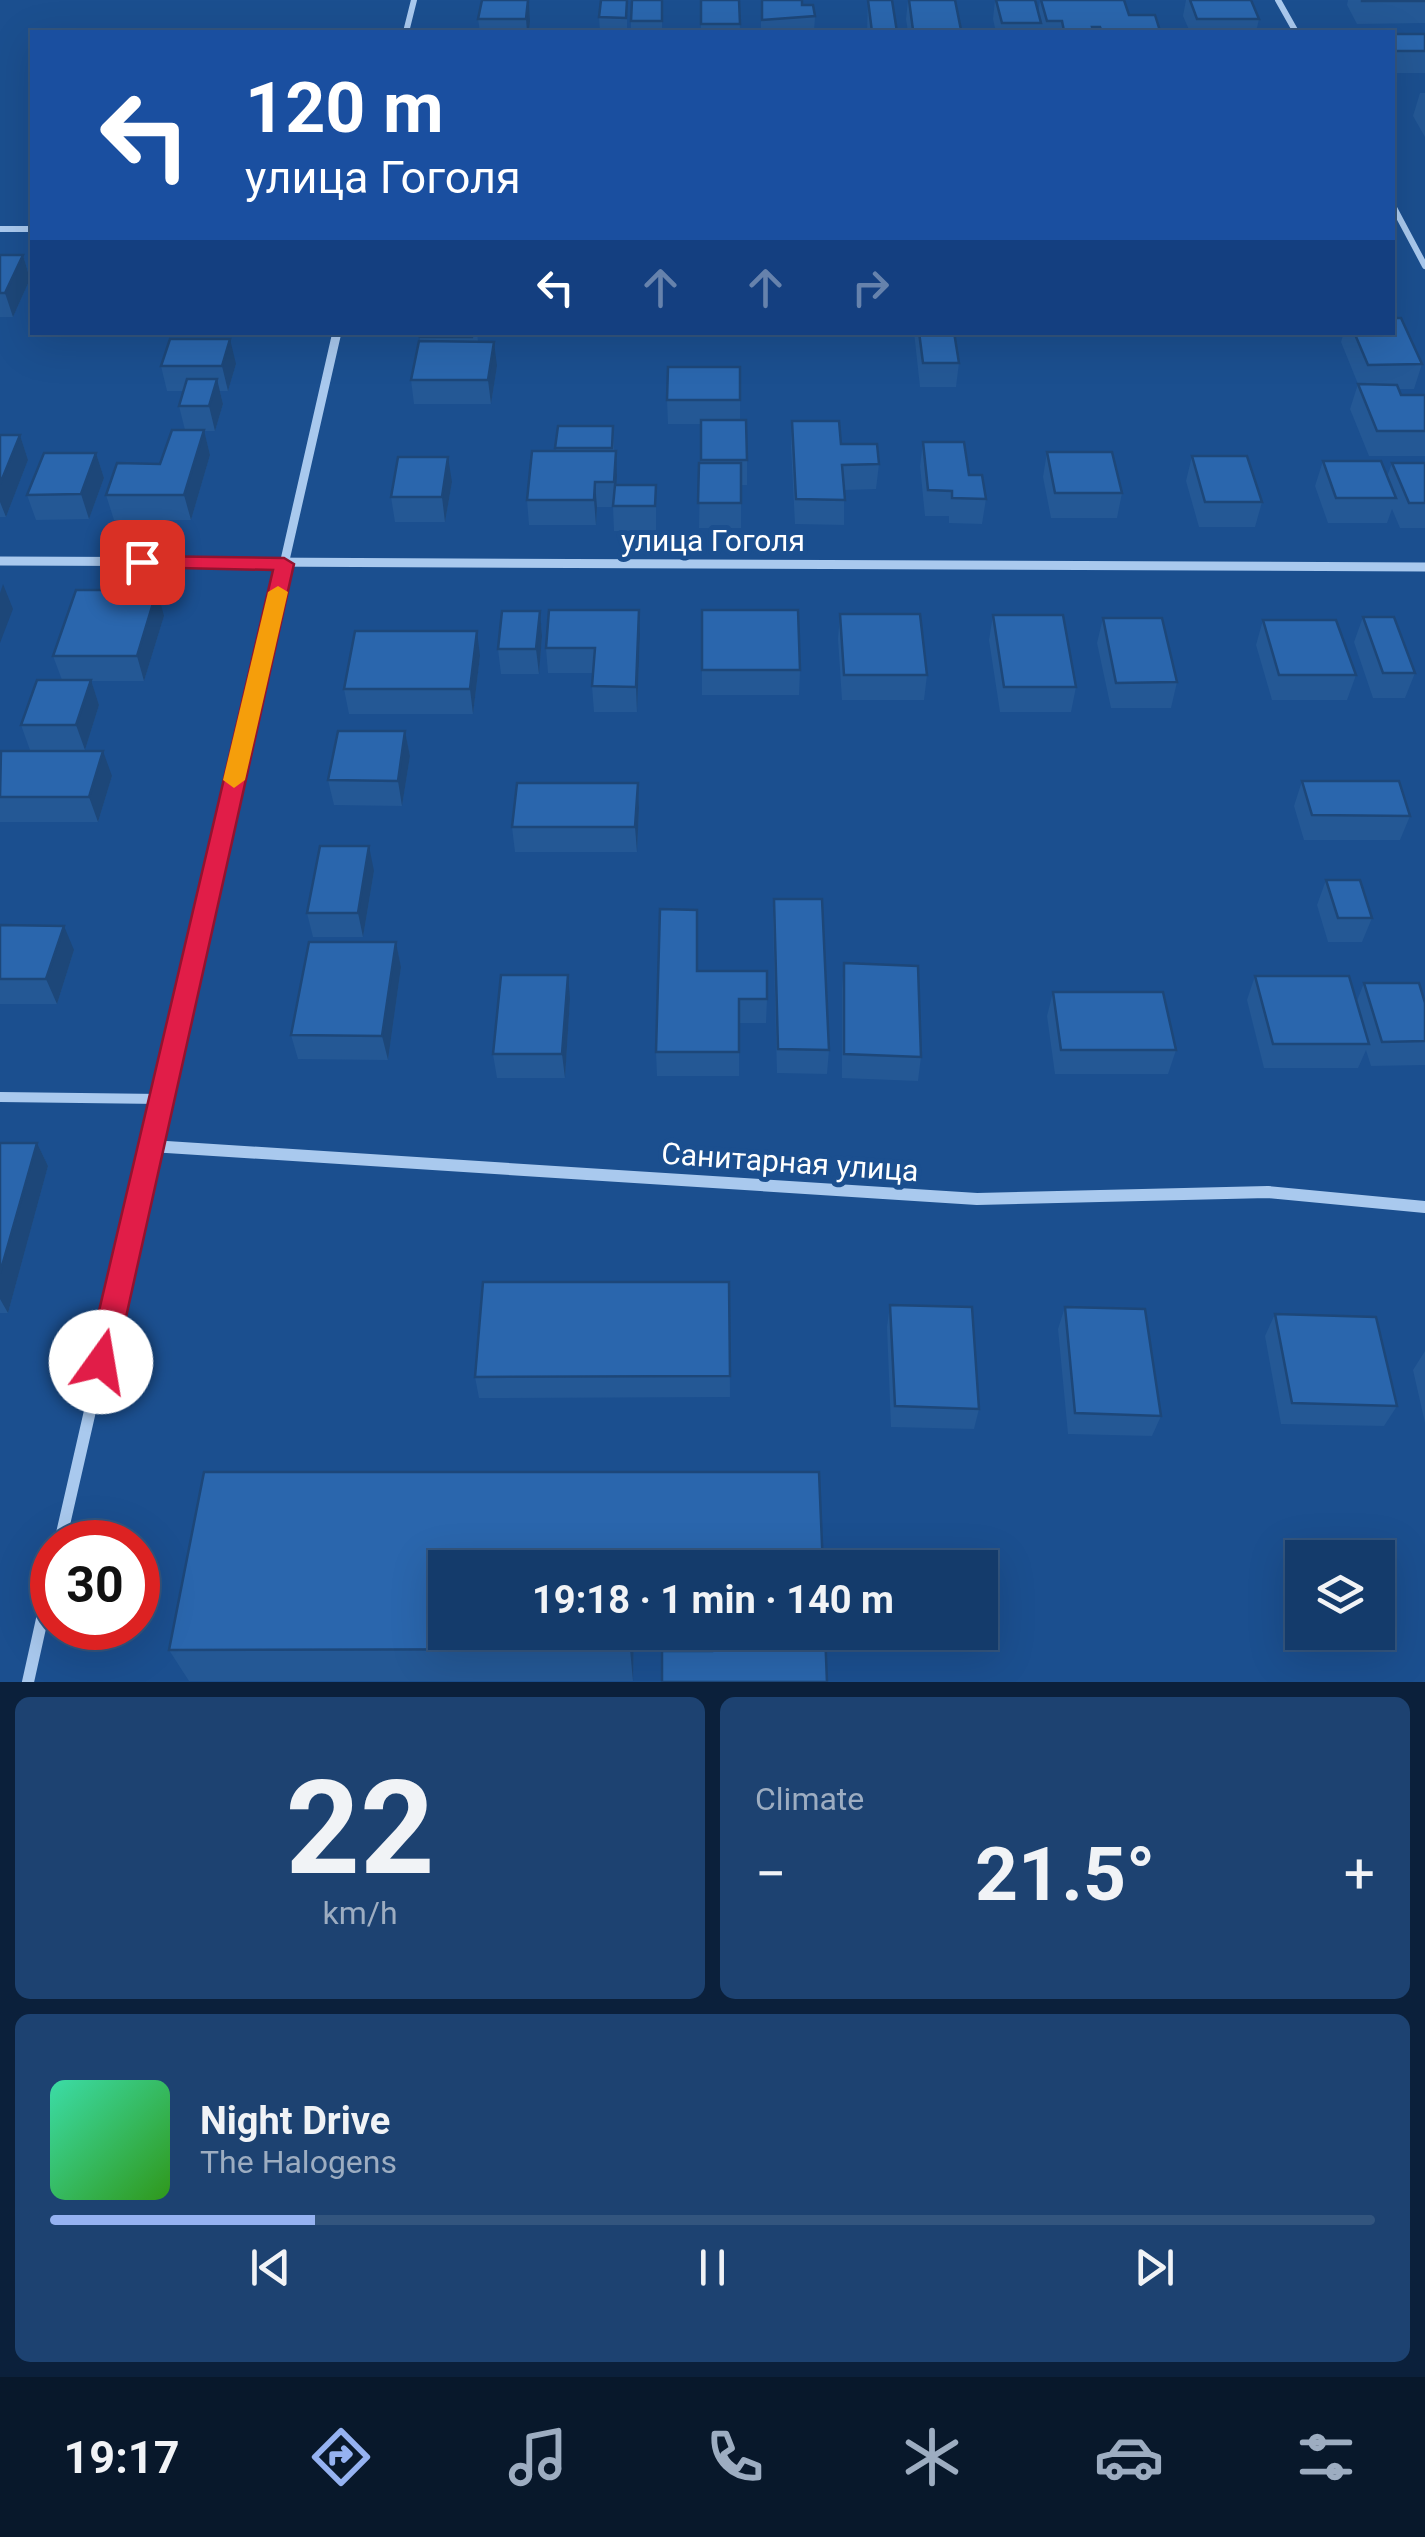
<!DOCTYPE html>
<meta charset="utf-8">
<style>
:root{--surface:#143b6b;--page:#1d4271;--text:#f1f3f6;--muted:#9dadc1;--line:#33557e;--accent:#95b2f1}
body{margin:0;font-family:Roboto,sans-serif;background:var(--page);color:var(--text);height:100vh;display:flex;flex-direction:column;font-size:38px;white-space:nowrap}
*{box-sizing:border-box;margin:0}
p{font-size:32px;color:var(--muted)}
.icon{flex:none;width:55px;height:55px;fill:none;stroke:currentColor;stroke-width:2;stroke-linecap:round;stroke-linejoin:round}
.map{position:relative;height:1682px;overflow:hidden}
.drawer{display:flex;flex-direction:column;gap:15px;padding:15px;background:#0b203b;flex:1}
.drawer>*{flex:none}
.guide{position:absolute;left:30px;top:30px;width:1365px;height:305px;border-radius:0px;box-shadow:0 10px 40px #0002,0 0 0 2px var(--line);background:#1a4fa0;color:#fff;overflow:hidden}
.buttons{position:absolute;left:1285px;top:1540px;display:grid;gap:20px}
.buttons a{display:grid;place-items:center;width:110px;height:110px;border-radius:0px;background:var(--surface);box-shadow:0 10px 40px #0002,0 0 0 2px var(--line);font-size:50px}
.speed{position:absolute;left:30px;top:1520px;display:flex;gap:20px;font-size:50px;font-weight:700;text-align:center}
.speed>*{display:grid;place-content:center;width:130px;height:130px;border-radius:50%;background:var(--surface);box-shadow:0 10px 40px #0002,0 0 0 2px var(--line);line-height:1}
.speed .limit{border:15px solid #d22;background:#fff;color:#111}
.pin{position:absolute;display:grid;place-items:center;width:85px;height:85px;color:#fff;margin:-42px;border-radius:20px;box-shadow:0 5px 15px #0006}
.me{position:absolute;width:110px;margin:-55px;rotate:13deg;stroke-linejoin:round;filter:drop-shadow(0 0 8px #0008)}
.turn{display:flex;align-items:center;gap:35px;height:210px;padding:0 50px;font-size:45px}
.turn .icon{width:130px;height:130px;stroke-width:2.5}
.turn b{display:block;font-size:70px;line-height:85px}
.lanes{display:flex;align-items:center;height:95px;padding:0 50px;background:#0003;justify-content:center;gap:50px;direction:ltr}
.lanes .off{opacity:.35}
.big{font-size:75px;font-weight:700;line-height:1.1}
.drawer .widget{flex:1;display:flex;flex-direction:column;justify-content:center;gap:15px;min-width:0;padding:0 35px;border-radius:15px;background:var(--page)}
.drawer .dial{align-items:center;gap:0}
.dial b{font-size:130px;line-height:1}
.song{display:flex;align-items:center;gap:30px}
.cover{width:120px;height:120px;border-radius:15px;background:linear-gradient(135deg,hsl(160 70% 55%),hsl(110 70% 35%))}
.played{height:10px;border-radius:5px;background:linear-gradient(90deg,var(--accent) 20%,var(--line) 20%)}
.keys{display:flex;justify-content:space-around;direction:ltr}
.heat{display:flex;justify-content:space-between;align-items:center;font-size:55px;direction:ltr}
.drawer .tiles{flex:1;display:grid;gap:15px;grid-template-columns:1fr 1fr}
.widget:last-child{grid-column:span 2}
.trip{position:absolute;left:428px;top:1550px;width:570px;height:100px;border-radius:0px;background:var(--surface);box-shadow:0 10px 40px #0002,0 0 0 2px var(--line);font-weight:700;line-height:100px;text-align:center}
.tab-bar{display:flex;height:160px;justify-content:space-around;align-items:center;background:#08182b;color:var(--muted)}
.tab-bar .icon{width:70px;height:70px}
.tab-bar .on{color:var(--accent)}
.tab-bar b{font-size:45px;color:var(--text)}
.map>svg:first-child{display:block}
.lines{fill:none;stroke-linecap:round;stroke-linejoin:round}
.street-far3{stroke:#a9c9ee;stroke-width:6}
.street-far2{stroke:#a9c9ee;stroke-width:9}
.street-far1{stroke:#a9c9ee;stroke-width:10}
.street{stroke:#a9c9ee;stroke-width:12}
.wall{fill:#245895}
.shaded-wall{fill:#1d4779}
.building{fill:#2a66ad;stroke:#1d4779;stroke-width:2.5}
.route{fill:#e11d48;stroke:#92132f;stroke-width:2.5}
.slow{fill:#f59e0b}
.labels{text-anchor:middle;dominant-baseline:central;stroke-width:10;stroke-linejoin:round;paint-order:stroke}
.street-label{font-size:30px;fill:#fff;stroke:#1b4f8f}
</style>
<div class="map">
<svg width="1425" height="1682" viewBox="0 0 1425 1682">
<rect width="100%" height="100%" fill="#1b4f8f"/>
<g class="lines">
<path class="street-far3" d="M 1278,0 L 1296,32
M 406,32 L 414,0
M 1392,204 L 1425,266
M 0,229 L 32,229"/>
<path class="street-far2" d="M 0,561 L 1425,567
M 262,661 L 337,332"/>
<path class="street-far1" d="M 0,1097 L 161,1099
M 157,1116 L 262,658"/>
<path class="street" d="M 151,1146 L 977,1199 L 1268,1192 L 1425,1207
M 60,1542 L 158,1114
M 28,1682 L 52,1574"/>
</g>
<path class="wall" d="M 529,0 L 530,21 L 529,32 L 480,32 L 478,19 Z
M 627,0 L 627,32 L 600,32 L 599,17 Z
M 662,0 L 662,32 L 631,32 L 631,21 Z
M 701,0 L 739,0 L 740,32 L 701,32 Z
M 761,0 L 802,5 L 815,16 L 814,32 L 761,32 Z
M 868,0 L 897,32 L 867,32 Z
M 908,0 L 961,30 L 961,32 L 908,32 L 906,19 Z
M 995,0 L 1035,0 L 1038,14 L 1040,0 L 1124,0 L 1129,15 L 1160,31 L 1160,32 L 1041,32 L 1040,28 L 1039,32 L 996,32 L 993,19 Z
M 1186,0 L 1251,0 L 1259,19 L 1256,32 L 1190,32 L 1183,16 Z
M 1348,0 L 1425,0 L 1425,23 L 1357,24 L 1347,5 Z
M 1392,34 L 1425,34 L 1425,73 L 1392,73 Z
M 1420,93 L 1425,93 L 1425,137 L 1413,116 Z
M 0,255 L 23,255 L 30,279 L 13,317 L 0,317 Z
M 477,332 L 478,342 L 497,366 L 491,404 L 414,404 L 411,380 L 420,341 L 420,337 Z
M 914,332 L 954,332 L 959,363 L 956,387 L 920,387 Z
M 1344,332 L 1392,332 L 1422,364 L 1414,389 L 1398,389 L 1401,395 L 1425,395 L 1425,456 L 1369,456 L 1350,409 L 1358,384 L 1341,342 Z
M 236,364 L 228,391 L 220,391 L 223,404 L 215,431 L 204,431 L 210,455 L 191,520 L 114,520 L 106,495 L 160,464 L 185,430 L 179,406 L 184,391 L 167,391 L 161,366 Z
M 740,367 L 740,420 L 747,460 L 747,485 L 741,485 L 741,528 L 699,528 L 701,424 L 668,424 L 667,400 Z
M 792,421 L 841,444 L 879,464 L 876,489 L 844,490 L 844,525 L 795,524 L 791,446 Z
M 558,426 L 613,426 L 616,485 L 656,485 L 656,531 L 614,531 L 613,507 L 597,507 L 596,525 L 529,525 L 527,500 L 556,451 Z
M 0,435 L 20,435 L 28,460 L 6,517 L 0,517 Z
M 923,442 L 969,475 L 986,499 L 982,524 L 949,523 L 949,516 L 925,516 L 920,466 Z
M 1047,452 L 1122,493 L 1117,518 L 1051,518 L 1043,477 Z
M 96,453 L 104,478 L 89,519 L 36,520 L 27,495 Z
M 1192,456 L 1262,502 L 1255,527 L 1199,527 L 1186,481 Z
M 1323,461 L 1387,477 L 1392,463 L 1425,463 L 1425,528 L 1400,528 L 1392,509 L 1387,523 L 1328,523 L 1315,486 Z
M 452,482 L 445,522 L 395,522 L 391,497 Z
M 639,610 L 640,635 L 637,712 L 594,712 L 592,686 L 593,673 L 548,673 L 546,648 Z
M 702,610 L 800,670 L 799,695 L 702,695 Z
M 540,611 L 542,636 L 539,674 L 501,674 L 498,649 Z
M 840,614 L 927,675 L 924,700 L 842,700 L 838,639 Z
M 993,615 L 1076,687 L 1071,712 L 1000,712 L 989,640 Z
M 164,616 L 144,681 L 91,681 L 99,705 L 85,750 L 30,750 L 21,725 L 62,680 L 53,656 Z
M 1363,617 L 1415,673 L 1405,698 L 1373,698 L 1354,642 Z
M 1103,618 L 1177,682 L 1171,708 L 1111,708 L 1097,643 Z
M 1263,620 L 1356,675 L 1347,700 L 1272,700 L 1256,645 Z
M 480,656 L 473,714 L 349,714 L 344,689 Z
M 405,731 L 410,756 L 402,806 L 334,805 L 328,780 Z
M 0,754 L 112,776 L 98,822 L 0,822 Z
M 1302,781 L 1410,816 L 1400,840 L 1304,840 L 1294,806 Z
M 638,783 L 639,808 L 637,852 L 515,852 L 512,827 Z
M 374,871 L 363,937 L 313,937 L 307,913 Z
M 1326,880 L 1372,918 L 1362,942 L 1328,942 L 1317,905 Z
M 774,899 L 829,1050 L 827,1074 L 777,1073 L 773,923 Z
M 0,925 L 74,950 L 57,1004 L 0,1004 Z
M 396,942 L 401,967 L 388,1060 L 298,1059 L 291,1035 Z
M 844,963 L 921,1057 L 918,1081 L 842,1078 L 842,988 Z
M 697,971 L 767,999 L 766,1023 L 739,1023 L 739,1076 L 657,1076 L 656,1052 Z
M 1255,976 L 1357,1001 L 1364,983 L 1425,1003 L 1425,1065 L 1371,1066 L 1366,1050 L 1358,1068 L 1264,1068 L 1247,1000 Z
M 1053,992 L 1176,1050 L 1168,1074 L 1055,1074 L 1047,1016 Z
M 570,999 L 565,1078 L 497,1078 L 493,1054 Z
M 0,1143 L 37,1143 L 48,1166 L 8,1313 L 0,1313 Z
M 729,1282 L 730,1397 L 479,1398 L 475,1377 Z
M 890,1305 L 979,1409 L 974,1429 L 891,1427 L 887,1327 Z
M 1065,1307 L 1161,1416 L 1152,1436 L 1068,1434 L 1058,1329 Z
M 1275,1314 L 1397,1406 L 1384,1426 L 1281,1424 L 1265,1336 Z
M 1425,1351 L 1425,1423 L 1413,1370 Z
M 204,1472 L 445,1568 L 445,1632 L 634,1632 L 633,1681 L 189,1681 L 169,1650 Z"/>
<path class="shaded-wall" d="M 529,0 L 530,21 L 529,32 L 527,32 L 526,19 Z
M 23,255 L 30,279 L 13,317 L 5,293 Z
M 230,339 L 236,364 L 228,391 L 222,366 Z
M 494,342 L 497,366 L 491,404 L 488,380 Z
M 217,379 L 223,404 L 215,431 L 209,406 Z
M 204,430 L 210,455 L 191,520 L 184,495 Z
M 20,435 L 28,460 L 6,517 L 0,502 L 0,484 Z
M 616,451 L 617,476 L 615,507 L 614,482 Z
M 96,453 L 104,478 L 89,519 L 81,494 Z
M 448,457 L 452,482 L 445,522 L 442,497 Z
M 595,482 L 597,507 L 596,525 L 594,500 Z
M 3,584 L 13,609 L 0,643 L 0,593 Z
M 157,590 L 164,616 L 144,681 L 137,656 Z
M 639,610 L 640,635 L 637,712 L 636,687 Z
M 540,611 L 542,636 L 539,674 L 536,649 Z
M 477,631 L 480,656 L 473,714 L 470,689 Z
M 91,680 L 99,705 L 85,750 L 76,725 Z
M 405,731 L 410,756 L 402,806 L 398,781 Z
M 103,751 L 112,776 L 98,822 L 89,797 Z
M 638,783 L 639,808 L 637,852 L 635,827 Z
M 369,846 L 374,871 L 363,937 L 358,913 Z
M 64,926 L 74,950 L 57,1004 L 46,979 Z
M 396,942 L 401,967 L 388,1060 L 382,1036 Z
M 568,975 L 570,999 L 565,1078 L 562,1054 Z
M 37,1143 L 48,1166 L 8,1313 L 0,1299 L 0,1273 Z
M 630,1632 L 634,1632 L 633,1681 L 630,1649 Z"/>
<path class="building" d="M 482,0 L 528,0 L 526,19 L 478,19 Z
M 601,0 L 627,0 L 626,18 L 599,17 Z
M 632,0 L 662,0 L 662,21 L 631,21 Z
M 701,0 L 739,0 L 740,24 L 701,24 Z
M 762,0 L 802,0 L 802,5 L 813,5 L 815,16 L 762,20 Z
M 868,0 L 892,0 L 897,32 L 872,32 Z
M 909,0 L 955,0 L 961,30 L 913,30 Z
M 996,0 L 1035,0 L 1041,23 L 1002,23 Z
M 1041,0 L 1124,0 L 1129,15 L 1155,15 L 1160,31 L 1102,32 L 1100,27 L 1092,27 L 1093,31 L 1064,31 L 1062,21 L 1047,21 Z
M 1190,0 L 1251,0 L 1259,19 L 1197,19 Z
M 1362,0 L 1425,0 L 1425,1 L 1362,1 Z
M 1392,34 L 1425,34 L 1425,51 L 1393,51 Z
M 0,255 L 23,255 L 5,293 L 0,293 Z
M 1392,318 L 1401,318 L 1422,364 L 1368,365 L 1354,332 L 1392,332 Z
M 421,332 L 473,332 L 472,337 L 420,337 Z
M 919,332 L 954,332 L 959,363 L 923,363 Z
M 170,339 L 230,339 L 222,366 L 161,366 Z
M 419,341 L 494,342 L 488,380 L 411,380 Z
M 668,367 L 740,367 L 740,400 L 667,400 Z
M 187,379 L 217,379 L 209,406 L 179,406 Z
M 1358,384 L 1397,385 L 1401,395 L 1425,395 L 1425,431 L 1377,431 Z
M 701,420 L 746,420 L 747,460 L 701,460 Z
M 792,421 L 839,421 L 841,444 L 877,444 L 879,464 L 842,465 L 845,500 L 796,499 Z
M 558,426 L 613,426 L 612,448 L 555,448 Z
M 172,430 L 204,430 L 184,495 L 106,495 L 117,463 L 160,464 Z
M 0,435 L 20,435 L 0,484 Z
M 923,442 L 964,442 L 969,475 L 982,475 L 986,499 L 952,498 L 952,491 L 928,490 Z
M 532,451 L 616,451 L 614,482 L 595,482 L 594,500 L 527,500 Z
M 1047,452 L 1112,452 L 1122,493 L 1055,493 Z
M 44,453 L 96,453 L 81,494 L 27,495 Z
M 1192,456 L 1247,456 L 1262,502 L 1205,502 Z
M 398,457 L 448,457 L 442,497 L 391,497 Z
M 1323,461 L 1381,461 L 1396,498 L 1336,498 Z
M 699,463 L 741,463 L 741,503 L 698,503 Z
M 1392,463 L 1425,463 L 1425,503 L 1409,503 Z
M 615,485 L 656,485 L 655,506 L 613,506 Z
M 76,590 L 157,590 L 137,656 L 53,656 Z
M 549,610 L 639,610 L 636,687 L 592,686 L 595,648 L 546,648 Z
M 702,610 L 798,610 L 800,670 L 702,670 Z
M 502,611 L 540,611 L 536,649 L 498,649 Z
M 840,614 L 920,614 L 927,675 L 844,675 Z
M 993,615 L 1063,615 L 1076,687 L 1004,687 Z
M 1363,617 L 1394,617 L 1415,673 L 1383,673 Z
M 1103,618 L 1162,618 L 1177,682 L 1116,683 Z
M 1263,620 L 1336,620 L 1356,675 L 1279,675 Z
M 355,631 L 477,631 L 470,689 L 344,689 Z
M 37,680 L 91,680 L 76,725 L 21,725 Z
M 338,731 L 405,731 L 398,781 L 328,780 Z
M 1,751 L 103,751 L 89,797 L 0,797 Z
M 1302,781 L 1399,781 L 1410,816 L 1312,815 Z
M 517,783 L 638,783 L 635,827 L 512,827 Z
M 320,846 L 369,846 L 358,913 L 307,913 Z
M 1326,880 L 1360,880 L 1372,918 L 1338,918 Z
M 774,899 L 822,899 L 829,1050 L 778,1049 Z
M 660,909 L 697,910 L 697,971 L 767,971 L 767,999 L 739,999 L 739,1052 L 656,1052 Z
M 0,925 L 64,926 L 46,979 L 0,979 Z
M 309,942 L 396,942 L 382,1036 L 291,1035 Z
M 844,963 L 918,966 L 921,1057 L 844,1054 Z
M 501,975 L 568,975 L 562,1054 L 493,1054 Z
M 1255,976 L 1349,976 L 1369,1044 L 1273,1044 Z
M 1364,983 L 1419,983 L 1425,1003 L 1425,1041 L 1382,1042 Z
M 1053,992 L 1163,992 L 1176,1050 L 1061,1050 Z
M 0,1143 L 37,1143 L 0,1273 Z
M 483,1282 L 729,1282 L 730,1376 L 475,1377 Z
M 890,1305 L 972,1307 L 979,1409 L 895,1406 Z
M 1065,1307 L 1145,1309 L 1161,1416 L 1075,1413 Z
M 1275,1314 L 1376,1317 L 1397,1406 L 1292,1403 Z
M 204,1472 L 819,1472 L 823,1568 L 445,1568 L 445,1632 L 630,1632 L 630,1649 L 169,1650 Z
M 712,1632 L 825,1632 L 827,1682 L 662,1682 L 662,1651 L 712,1651 Z"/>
<path class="route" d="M 142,556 L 284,558 L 294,564 L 116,1362 L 111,1372 L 101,1376 L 91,1372 L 87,1362 L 273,570 L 135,567 L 135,558 Z"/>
<path class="slow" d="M 278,586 L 288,592 L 245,780 L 234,788 L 223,780 L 268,592 Z"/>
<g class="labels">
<g class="street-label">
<text x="713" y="540">улица Гоголя</text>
<text transform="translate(790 1162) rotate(4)">Санитарная улица</text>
</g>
</g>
</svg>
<div class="buttons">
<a><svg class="icon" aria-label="layers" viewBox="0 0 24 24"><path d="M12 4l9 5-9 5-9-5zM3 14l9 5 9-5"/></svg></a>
</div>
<div class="speed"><div class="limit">30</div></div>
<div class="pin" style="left:142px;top:562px;background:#d93025"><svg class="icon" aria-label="arrive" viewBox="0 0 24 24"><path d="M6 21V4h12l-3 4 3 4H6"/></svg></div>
<svg class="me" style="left:101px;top:1362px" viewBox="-20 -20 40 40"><circle r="19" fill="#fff"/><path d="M0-13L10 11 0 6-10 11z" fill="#e11d48"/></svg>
<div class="trip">19:18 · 1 min · 140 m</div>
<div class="guide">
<div class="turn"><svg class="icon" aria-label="left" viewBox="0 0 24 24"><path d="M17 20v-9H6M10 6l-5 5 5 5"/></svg><div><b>120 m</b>улица Гоголя</div></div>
<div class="lanes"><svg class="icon" aria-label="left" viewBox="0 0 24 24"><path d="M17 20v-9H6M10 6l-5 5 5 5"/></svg><svg class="icon off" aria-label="ahead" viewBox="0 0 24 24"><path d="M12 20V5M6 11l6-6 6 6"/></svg><svg class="icon off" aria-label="ahead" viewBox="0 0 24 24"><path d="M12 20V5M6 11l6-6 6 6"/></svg><svg class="icon off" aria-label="right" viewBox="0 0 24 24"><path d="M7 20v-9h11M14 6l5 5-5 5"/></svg></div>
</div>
</div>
<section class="drawer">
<div class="tiles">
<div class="widget dial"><b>22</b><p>km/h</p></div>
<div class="widget"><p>Climate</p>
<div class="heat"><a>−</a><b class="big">21.5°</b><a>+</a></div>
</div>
<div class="widget">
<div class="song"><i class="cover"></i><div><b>Night Drive</b><p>The Halogens</p></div></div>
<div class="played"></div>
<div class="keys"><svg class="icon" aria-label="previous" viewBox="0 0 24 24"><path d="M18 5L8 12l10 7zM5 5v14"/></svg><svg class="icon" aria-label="pause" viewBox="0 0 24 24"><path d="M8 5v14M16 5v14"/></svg><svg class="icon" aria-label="next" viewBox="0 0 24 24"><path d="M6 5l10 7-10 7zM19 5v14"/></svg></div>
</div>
</div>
</section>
<nav class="tab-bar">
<b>19:17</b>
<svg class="icon on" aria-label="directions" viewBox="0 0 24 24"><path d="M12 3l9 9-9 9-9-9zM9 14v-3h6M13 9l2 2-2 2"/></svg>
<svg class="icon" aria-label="music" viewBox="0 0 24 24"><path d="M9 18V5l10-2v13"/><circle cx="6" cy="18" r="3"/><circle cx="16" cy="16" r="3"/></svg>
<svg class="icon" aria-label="phone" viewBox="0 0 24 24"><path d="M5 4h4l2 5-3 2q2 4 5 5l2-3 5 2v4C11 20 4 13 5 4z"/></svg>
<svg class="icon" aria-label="climate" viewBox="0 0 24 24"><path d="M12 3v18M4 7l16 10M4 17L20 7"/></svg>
<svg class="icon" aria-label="car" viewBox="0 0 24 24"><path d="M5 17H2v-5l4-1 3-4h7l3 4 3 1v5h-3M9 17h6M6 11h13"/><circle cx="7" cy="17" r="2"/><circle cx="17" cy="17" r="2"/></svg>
<svg class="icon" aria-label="filters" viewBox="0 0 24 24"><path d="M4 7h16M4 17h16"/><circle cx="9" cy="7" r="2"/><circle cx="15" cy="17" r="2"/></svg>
</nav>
